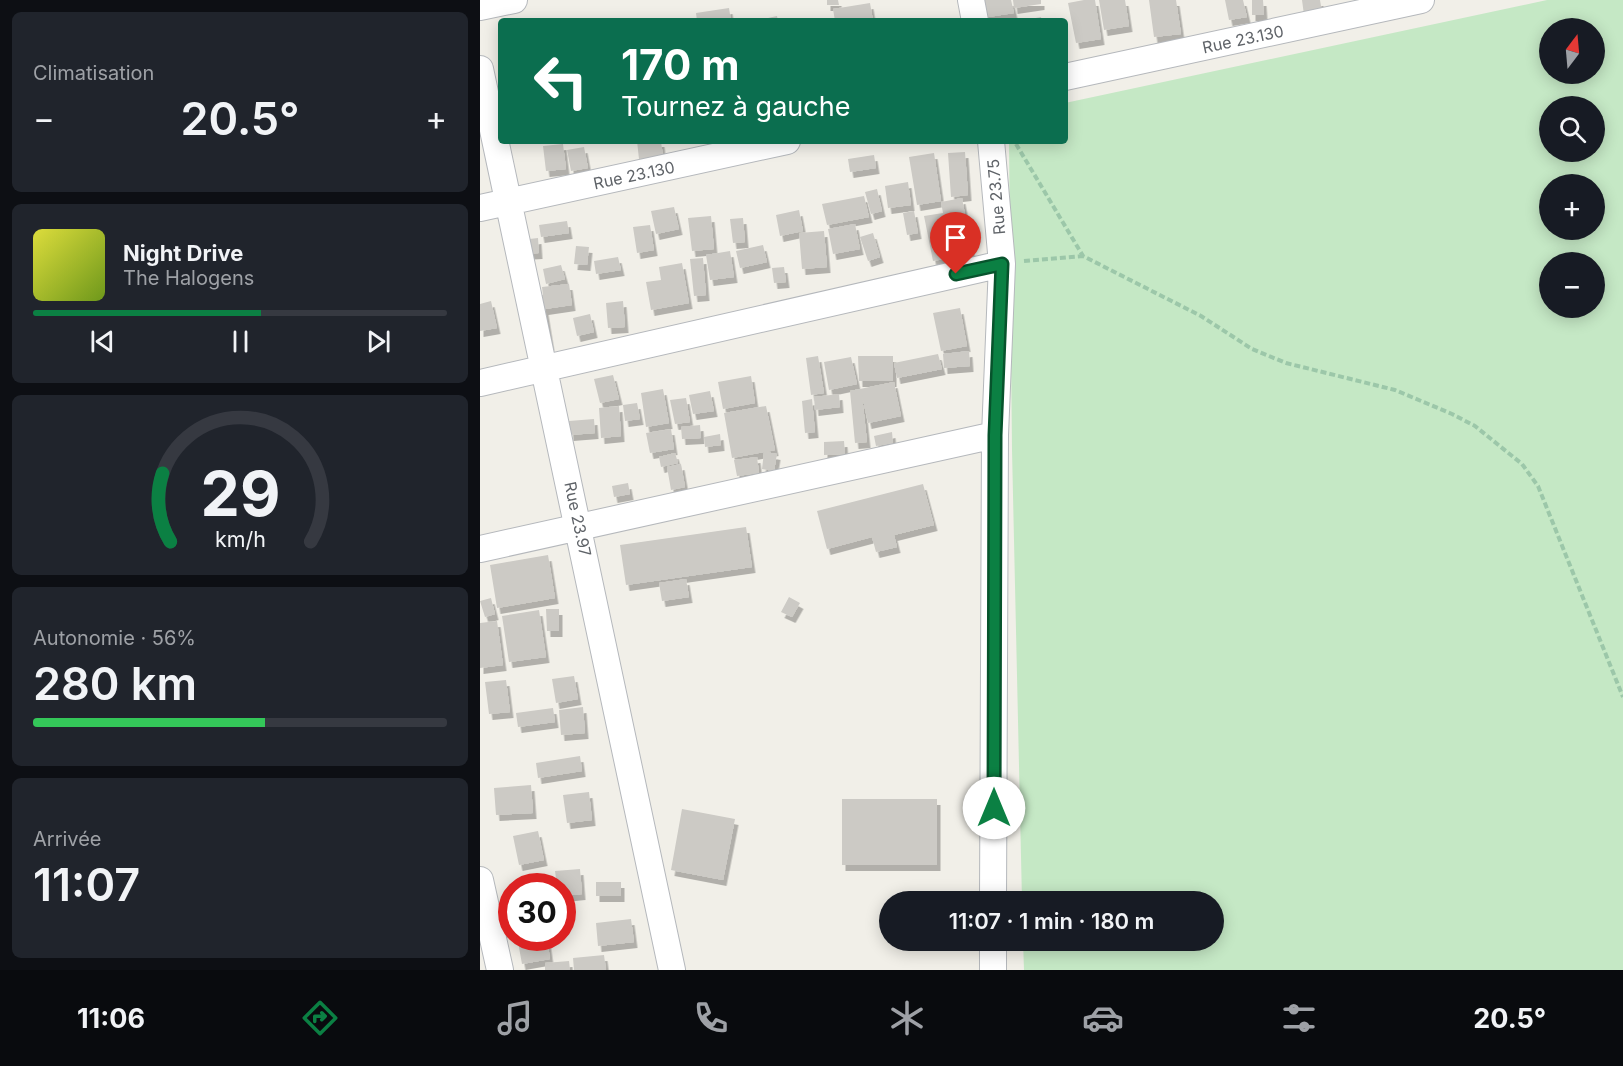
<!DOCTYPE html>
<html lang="fr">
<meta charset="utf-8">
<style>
:root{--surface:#171b24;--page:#20242c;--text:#f1f3f6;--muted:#9ea1a6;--line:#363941;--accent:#0b8043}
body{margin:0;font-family:Inter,sans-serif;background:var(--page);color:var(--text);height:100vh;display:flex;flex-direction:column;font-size:22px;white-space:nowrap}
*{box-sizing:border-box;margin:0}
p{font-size:20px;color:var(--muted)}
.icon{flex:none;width:33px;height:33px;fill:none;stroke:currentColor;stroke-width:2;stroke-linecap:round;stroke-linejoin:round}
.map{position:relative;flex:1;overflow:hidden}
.panel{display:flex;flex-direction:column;gap:12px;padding:12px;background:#0d0f14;width:480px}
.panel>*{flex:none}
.banner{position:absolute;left:18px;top:18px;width:570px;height:126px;border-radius:6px;box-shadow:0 3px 15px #0003;background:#0b6e4f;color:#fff;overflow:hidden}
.needle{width:39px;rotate:16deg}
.tools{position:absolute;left:1059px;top:18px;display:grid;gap:12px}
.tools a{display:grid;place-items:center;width:66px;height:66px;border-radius:50%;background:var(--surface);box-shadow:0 3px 15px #0003;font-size:30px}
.speed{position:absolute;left:18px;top:873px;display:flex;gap:12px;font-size:30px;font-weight:700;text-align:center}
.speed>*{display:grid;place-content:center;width:78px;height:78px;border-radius:50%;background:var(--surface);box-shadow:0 3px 15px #0003;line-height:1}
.speed .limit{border:9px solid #d22;background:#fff;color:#111}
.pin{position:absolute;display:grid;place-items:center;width:51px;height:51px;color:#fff;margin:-62px -26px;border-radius:50% 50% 50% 0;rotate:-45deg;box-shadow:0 0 6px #0007}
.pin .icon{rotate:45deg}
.me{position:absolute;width:66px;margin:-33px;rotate:0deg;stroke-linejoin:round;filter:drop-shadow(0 0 4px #0008)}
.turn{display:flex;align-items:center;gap:21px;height:126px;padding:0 24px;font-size:27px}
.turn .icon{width:78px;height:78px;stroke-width:2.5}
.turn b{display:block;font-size:42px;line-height:51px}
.big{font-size:45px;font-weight:600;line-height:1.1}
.panel .tile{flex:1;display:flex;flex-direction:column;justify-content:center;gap:9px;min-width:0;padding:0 21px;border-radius:9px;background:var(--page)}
.panel .dial{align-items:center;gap:0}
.dial svg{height:156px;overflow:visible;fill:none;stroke:var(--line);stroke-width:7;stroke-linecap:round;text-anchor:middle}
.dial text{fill:var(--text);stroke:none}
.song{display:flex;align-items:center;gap:18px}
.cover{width:72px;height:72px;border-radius:9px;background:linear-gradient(135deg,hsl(60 70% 55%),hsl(80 70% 35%))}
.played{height:6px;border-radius:3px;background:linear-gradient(90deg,var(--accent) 55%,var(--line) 55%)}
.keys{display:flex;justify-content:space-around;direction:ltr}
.heat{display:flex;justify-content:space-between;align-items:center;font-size:33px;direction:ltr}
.charge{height:9px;border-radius:4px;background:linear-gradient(90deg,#34c759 56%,var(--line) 0)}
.trip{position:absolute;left:399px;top:891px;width:345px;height:60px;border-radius:30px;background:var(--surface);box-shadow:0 3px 15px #0003;font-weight:600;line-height:60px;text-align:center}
.dock{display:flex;height:96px;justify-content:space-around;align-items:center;background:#090b0e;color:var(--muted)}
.dock .icon{width:42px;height:42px}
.dock .on{color:var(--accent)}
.dock b{font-size:27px;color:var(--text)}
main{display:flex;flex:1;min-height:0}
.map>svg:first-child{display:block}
.green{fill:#c5e8c5;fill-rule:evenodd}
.building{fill:#cccac5;filter:url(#shadow)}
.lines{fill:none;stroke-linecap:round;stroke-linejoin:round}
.minor-casing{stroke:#b5b8bc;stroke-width:28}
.path{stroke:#9cc7a9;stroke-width:4;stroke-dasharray:6 3;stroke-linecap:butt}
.minor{stroke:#fff;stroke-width:26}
.route-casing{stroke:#07532c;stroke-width:15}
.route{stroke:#0b8043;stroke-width:10}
.labels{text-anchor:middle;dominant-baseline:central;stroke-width:5;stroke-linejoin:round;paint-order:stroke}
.street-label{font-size:16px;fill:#5f6368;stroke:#fff}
</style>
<main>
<section class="panel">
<div class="tile"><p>Climatisation</p>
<div class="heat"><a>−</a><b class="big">20.5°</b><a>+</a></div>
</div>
<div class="tile">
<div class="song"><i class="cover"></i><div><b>Night Drive</b><p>The Halogens</p></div></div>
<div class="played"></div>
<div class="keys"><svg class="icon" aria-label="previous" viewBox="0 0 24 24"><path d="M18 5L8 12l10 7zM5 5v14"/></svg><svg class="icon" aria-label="pause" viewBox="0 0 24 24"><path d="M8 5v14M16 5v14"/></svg><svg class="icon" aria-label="next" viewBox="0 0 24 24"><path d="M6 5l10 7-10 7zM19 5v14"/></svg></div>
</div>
<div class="tile dial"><svg viewBox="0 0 100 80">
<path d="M14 69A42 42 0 1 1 86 69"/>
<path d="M14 69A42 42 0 0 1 10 34" stroke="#0b8043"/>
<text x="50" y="56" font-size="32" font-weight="700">29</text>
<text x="50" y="72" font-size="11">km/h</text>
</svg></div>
<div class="tile"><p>Autonomie · 56%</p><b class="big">280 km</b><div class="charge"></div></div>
<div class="tile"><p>Arrivée</p><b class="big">11:07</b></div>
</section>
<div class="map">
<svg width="1143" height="970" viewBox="0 0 1143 970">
<defs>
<filter id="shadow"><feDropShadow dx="3.5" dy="6" stdDeviation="0" flood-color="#0004"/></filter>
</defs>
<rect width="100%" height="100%" fill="#f1efe8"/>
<path class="green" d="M 1067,0 L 1143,0 L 1143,970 L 544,970 L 543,941 L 734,940 L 734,902 L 542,901 L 532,450 L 529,141 L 585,141 L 585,103 ZM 1070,28 L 1114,28 L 1114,74 L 1070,74 ZM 1070,106 L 1114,106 L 1114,152 L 1070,152 ZM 1070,184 L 1114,184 L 1114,230 L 1070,230 ZM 1070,262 L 1114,262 L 1114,308 L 1070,308 Z"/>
<path class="building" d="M 347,0 L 358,0 L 359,5 L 347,5 Z
M 499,0 L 531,0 L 534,13 L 502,18 Z
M 533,0 L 561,0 L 561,4 L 534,8 Z
M 604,0 L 615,0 L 621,39 L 596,43 L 588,3 Z
M 619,0 L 645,0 L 649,26 L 624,30 Z
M 669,0 L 696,0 L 701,34 L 674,37 Z
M 745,0 L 763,0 L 767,17 L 749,20 Z
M 772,0 L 783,0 L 784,15 L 772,15 Z
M 822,0 L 840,0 L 842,12 L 824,15 Z
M 390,3 L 393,21 L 355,21 L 353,9 Z
M 249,8 L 251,21 L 217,21 L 216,13 Z
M 297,16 L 298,21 L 279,21 L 279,20 Z
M 561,17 L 562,21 L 545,21 L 545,20 Z
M 157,141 L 181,141 L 183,157 L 159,159 Z
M 83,144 L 86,169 L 66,171 L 63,146 Z
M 104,147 L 108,168 L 91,171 L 87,150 Z
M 485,152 L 488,195 L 471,197 L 468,153 Z
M 454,153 L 461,201 L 437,205 L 429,157 Z
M 394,155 L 396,168 L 370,172 L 368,159 Z
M 428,182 L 431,205 L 408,208 L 405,186 Z
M 397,189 L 402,211 L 391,214 L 385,192 Z
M 384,196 L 389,217 L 347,225 L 342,204 Z
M 482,198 L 492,254 L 453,261 L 444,216 L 463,213 L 461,202 Z
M 194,207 L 199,229 L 176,234 L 171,211 Z
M 319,210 L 323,231 L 300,236 L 296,215 Z
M 434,211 L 438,233 L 427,235 L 423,213 Z
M 231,216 L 234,249 L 212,251 L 208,218 Z
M 263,218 L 265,242 L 253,243 L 250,219 Z
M 87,221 L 89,233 L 61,237 L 59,225 Z
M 375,224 L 380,249 L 353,254 L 348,229 Z
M 170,225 L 174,250 L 157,253 L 153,227 Z
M 344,231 L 347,267 L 322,269 L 319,233 Z
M 393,233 L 400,257 L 388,261 L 380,237 Z
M 58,238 L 59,253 L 42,254 L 41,240 Z
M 283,245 L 287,262 L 260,268 L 256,251 Z
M 96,246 L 109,247 L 107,265 L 94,264 Z
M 250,251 L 254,277 L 230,280 L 226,255 Z
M 138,257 L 141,270 L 116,274 L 114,261 Z
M 223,258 L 226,295 L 214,296 L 210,259 Z
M 202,263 L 209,303 L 171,310 L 166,282 L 181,280 L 179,267 Z
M 81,265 L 85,279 L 66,284 L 63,269 Z
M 304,267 L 306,282 L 294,283 L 292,268 Z
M 89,284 L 92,305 L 65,309 L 71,346 L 48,297 L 63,295 L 62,287 Z
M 11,301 L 17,328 L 0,331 L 0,304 Z
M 143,301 L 145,327 L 128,328 L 126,303 Z
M 480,308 L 487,346 L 461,351 L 453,313 Z
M 110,314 L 114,332 L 97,336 L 93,318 Z
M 489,351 L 490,366 L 464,368 L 463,354 Z
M 458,354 L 462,369 L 417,378 L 414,363 Z
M 338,356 L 344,393 L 331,395 L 326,358 Z
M 378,356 L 413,356 L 413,381 L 379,381 Z
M 371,357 L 377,384 L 349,390 L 344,362 Z
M 133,375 L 139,399 L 120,403 L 114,379 Z
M 271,376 L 275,403 L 243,409 L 238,382 Z
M 414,382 L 421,416 L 388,423 L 382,395 L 387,442 L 375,443 L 370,391 Z
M 183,389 L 189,423 L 166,427 L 161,393 Z
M 230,391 L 234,411 L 213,414 L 209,395 Z
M 359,394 L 360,407 L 335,410 L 334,397 Z
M 206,398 L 210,422 L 195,424 L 190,400 Z
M 332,399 L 335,432 L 325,433 L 322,401 Z
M 157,403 L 160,419 L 145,421 L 143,405 Z
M 139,406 L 141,436 L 121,438 L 119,408 Z
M 286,406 L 295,450 L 286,452 L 297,454 L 294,471 L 282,469 L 284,452 L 252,458 L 244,413 Z
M 114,419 L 115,433 L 90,435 L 89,421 Z
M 220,425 L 221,438 L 202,439 L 201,427 Z
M 191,429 L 194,449 L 170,453 L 166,433 Z
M 412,432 L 413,443 L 396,446 L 394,436 Z
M 240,434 L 241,445 L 225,447 L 224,437 Z
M 364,441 L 365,454 L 344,455 L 344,442 Z
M 195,453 L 198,463 L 181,467 L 179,457 Z
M 277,457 L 279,473 L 257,476 L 254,460 Z
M 201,464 L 205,487 L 191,490 L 187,467 Z
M 148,483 L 150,494 L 134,497 L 132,486 Z
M 443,484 L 454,525 L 414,535 L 417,547 L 396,552 L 392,537 L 347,549 L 337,511 Z
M 266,527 L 272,567 L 146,585 L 140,545 Z
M 68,555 L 75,598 L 17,608 L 10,565 Z
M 206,579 L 209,597 L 182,601 L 179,583 Z
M 309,597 L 320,603 L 312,617 L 301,612 Z
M 11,598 L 15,614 L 5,617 L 0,601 Z
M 66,609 L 79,609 L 79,631 L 67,631 Z
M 59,610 L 66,657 L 29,662 L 22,616 Z
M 17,621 L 23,665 L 0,668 L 0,623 Z
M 94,676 L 98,699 L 76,703 L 72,679 Z
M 26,680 L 30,712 L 9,714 L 5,682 Z
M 103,707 L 105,733 L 81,735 L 79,710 Z
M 73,708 L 75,722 L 38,727 L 36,713 Z
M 100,756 L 102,771 L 58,778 L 56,763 Z
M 51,785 L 53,813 L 16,815 L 14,788 Z
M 109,792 L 112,820 L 87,823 L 83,795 Z
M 362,799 L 457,799 L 457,865 L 362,865 Z
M 202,809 L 255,819 L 243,880 L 191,870 Z
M 58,831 L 64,860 L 39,865 L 33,836 Z
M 100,869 L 102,894 L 82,896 L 82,886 L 77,886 L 75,871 Z
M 116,882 L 141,882 L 141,896 L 116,896 Z
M 32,904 L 32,916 L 19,917 L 17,905 Z
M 32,919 L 32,930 L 17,933 L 15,922 Z
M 151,919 L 154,942 L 118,946 L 116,923 Z
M 67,938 L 70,959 L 42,964 L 38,942 Z
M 124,955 L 126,970 L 94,970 L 93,958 Z
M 89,961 L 90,970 L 65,970 L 65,963 Z"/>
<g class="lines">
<g class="minor-casing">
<path id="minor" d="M 491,0 L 495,21
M 0,7 L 34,0
M 0,69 L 192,970
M 585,77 L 941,0
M 511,141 L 522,264 L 515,435 L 513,902
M 0,208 L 307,141
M 0,383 L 522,264
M 0,549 L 515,435
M 0,880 L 20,970
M 513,970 L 513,940"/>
</g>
<path class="path" d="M 536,144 L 603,256 L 721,316 L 772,349 L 806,363 L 915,390 L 972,414 L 995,426 L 1042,464 L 1058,486 L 1143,697
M 544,261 L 603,256"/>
<use href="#minor" class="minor"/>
</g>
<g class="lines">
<g class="route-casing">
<path id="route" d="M 476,274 L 522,264 L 515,435 L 514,808"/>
</g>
<use href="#route" class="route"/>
</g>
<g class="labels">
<g class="street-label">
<text transform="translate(763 39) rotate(-12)">Rue 23.130</text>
<text transform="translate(154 175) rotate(-12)">Rue 23.130</text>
<text transform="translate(516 197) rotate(-95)">Rue 23.75</text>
<text transform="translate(98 519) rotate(78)">Rue 23.97</text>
</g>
</g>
</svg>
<div class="tools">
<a><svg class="needle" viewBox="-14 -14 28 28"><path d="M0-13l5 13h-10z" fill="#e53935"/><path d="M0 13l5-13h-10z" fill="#9ea1a6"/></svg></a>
<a><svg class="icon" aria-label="search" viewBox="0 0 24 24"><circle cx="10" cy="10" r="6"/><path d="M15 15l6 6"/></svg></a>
<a>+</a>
<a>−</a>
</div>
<div class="speed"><div class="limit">30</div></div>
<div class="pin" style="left:476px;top:274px;background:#d93025"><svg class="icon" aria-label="arrive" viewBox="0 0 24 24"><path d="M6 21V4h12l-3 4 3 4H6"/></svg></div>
<svg class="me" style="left:514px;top:808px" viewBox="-20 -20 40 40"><circle r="19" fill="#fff"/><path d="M0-13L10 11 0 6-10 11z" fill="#0b8043"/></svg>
<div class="trip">11:07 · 1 min · 180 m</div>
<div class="banner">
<div class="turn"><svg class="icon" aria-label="left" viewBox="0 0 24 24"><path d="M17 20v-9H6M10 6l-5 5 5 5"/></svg><div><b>170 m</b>Tournez à gauche</div></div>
</div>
</div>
</main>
<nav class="dock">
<b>11:06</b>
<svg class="icon on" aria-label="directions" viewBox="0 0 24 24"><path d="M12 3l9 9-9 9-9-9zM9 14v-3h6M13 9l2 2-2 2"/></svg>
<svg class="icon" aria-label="music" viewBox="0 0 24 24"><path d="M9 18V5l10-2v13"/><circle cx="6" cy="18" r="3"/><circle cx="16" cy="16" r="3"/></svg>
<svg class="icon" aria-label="phone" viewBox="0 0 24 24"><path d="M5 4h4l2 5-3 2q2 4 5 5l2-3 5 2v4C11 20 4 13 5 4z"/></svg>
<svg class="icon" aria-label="climate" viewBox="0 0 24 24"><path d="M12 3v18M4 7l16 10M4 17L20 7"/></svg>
<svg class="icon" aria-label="car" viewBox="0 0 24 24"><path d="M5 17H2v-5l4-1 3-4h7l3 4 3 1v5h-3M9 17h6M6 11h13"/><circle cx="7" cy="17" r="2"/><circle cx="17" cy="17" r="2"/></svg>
<svg class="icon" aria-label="filters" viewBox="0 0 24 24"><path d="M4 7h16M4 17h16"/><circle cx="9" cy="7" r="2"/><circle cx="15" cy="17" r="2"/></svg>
<b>20.5°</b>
</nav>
